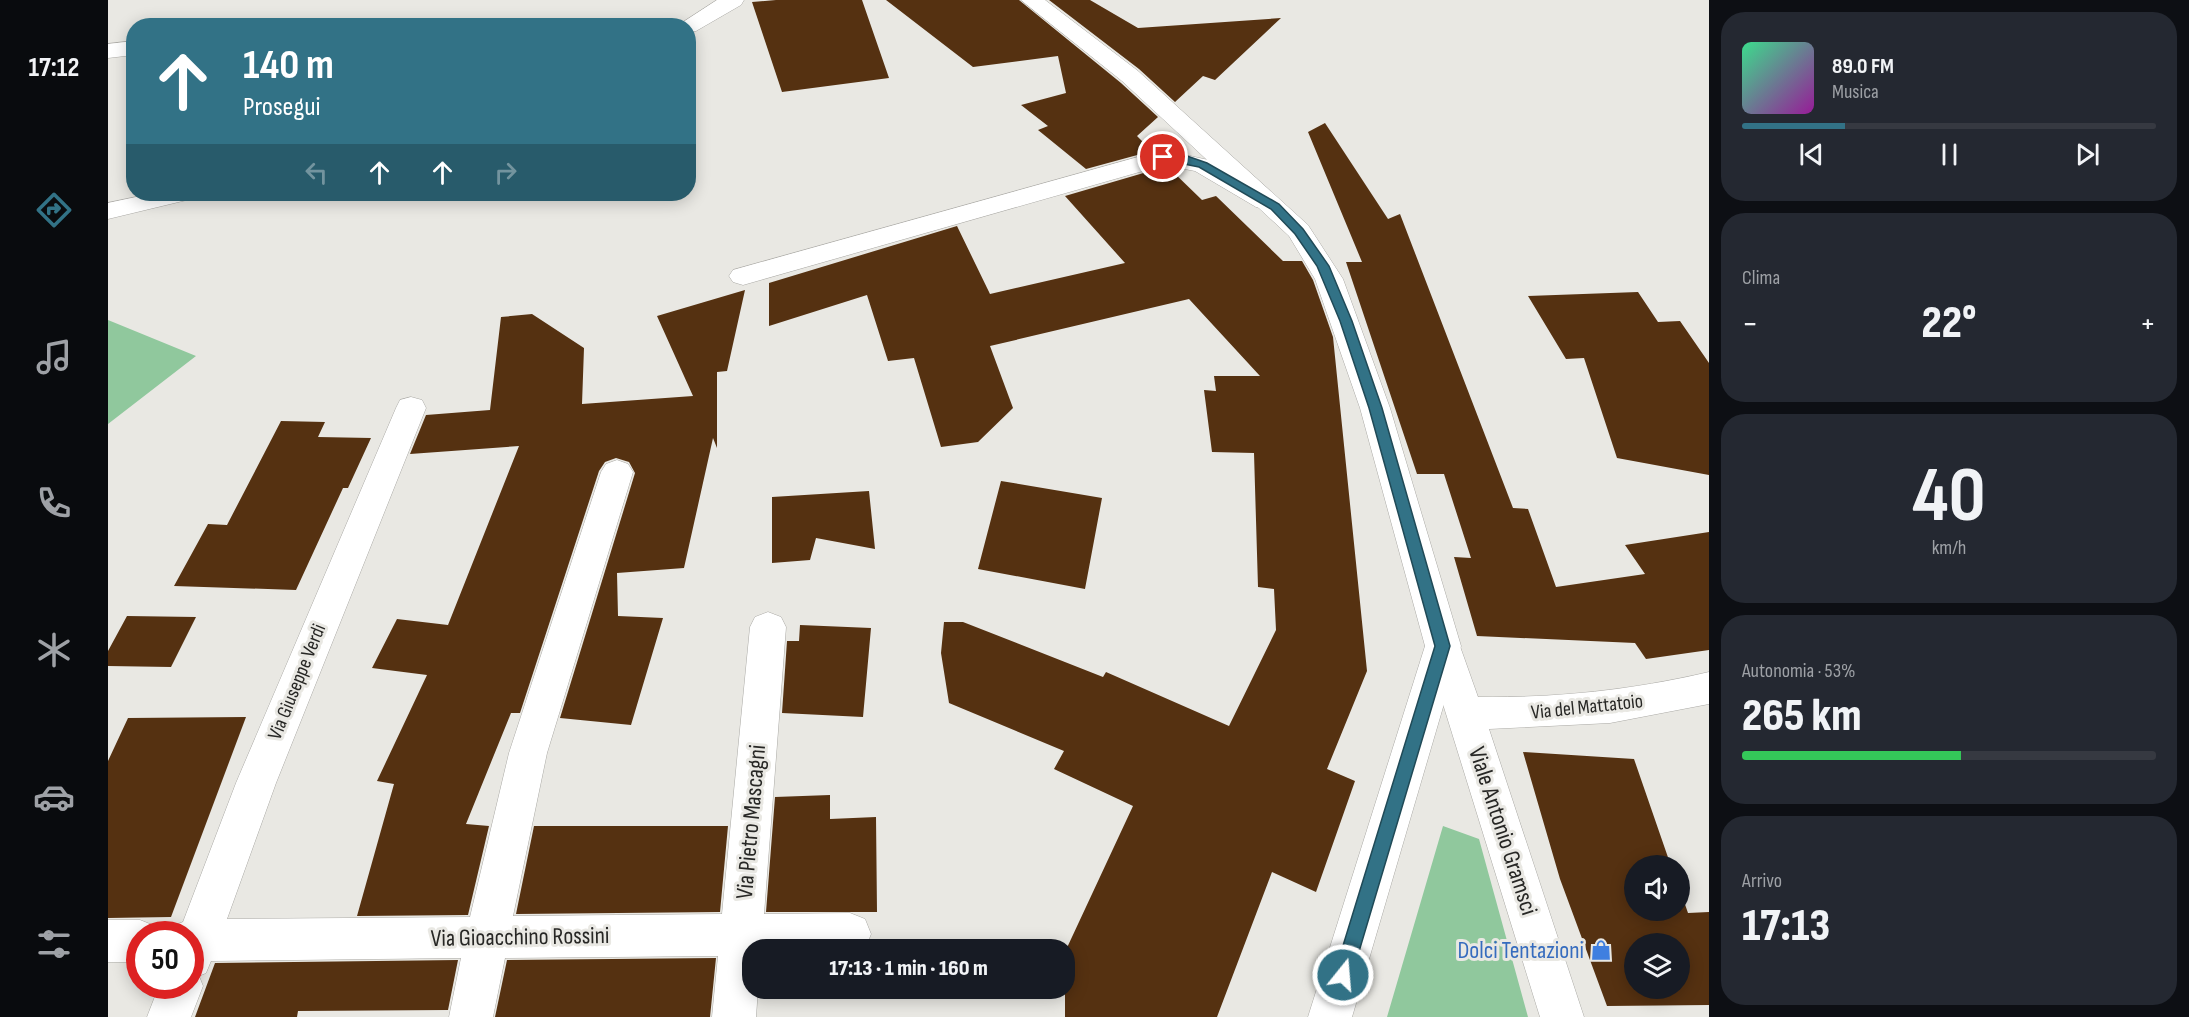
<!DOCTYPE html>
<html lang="it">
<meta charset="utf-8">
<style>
:root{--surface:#171b24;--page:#242831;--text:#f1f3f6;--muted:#9ea1a6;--line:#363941;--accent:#327286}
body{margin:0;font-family:"Sofia Sans Condensed",sans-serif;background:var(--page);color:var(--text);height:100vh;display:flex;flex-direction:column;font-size:22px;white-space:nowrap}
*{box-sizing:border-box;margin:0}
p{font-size:20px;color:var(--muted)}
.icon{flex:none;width:33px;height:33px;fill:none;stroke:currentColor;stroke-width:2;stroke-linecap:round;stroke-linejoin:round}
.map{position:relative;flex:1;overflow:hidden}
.details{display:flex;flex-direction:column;gap:12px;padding:12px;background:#0d0f14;width:480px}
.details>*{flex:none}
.banner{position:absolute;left:18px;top:18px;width:570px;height:183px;border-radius:24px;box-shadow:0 3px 15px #0003;background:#327286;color:#fff;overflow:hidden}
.buttons{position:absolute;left:1516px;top:855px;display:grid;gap:12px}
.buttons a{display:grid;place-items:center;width:66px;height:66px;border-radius:50%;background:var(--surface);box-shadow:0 3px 15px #0003;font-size:30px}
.speed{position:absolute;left:18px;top:921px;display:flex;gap:12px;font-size:30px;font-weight:700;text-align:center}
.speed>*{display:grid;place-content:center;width:78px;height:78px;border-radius:50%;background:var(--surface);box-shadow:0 3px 15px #0003;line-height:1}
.speed .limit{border:9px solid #d22;background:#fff;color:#111}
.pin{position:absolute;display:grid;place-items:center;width:51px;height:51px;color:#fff;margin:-26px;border:3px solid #fff;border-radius:50%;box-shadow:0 2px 6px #0007}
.me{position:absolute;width:66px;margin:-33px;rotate:17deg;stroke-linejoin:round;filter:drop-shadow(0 0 4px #0008)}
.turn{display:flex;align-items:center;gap:21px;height:126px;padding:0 18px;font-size:27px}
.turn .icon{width:78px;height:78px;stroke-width:2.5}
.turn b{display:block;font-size:42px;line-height:51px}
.lanes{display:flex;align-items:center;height:57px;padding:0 18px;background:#0003;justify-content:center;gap:30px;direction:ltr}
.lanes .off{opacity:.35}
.big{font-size:45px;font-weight:800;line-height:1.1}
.details .widget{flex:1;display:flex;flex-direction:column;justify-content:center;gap:9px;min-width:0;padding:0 21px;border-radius:24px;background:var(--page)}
.details .dial{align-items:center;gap:0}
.dial b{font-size:78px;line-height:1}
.song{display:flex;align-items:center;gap:18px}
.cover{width:72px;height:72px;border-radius:9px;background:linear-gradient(135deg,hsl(150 70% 55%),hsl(300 70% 35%))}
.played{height:6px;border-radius:3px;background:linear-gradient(90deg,var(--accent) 25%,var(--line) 25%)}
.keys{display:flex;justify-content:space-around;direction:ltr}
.heat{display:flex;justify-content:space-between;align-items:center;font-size:33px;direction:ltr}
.charge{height:9px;border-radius:4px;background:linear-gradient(90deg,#34c759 53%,var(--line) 0)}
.trip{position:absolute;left:634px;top:939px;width:333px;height:60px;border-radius:24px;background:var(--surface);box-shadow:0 3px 15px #0003;font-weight:800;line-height:60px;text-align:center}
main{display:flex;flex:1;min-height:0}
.tabs{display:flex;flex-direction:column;width:108px;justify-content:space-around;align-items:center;background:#090b0e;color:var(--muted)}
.tabs .icon{width:42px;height:42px}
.tabs .active{color:var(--accent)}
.tabs b{font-size:27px;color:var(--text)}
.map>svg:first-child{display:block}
.green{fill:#90c89d}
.building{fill:#553111;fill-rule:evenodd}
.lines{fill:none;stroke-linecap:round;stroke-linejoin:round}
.minor-casing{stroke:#aaa9a5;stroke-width:1}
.secondary-casing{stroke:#aaa9a5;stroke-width:1}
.minor{fill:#fff;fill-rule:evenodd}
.secondary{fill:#fff;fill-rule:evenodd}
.route{fill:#327286;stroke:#204a57;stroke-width:1.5}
.labels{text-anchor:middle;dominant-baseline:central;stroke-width:6;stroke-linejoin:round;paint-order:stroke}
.street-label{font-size:20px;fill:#272725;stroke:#e9e8e3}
.near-street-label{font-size:24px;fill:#272725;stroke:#e9e8e3}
.near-shop-label{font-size:24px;fill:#366cbe;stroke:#e9e8e3;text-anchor:end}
</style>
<main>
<nav class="tabs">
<b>17:12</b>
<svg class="icon active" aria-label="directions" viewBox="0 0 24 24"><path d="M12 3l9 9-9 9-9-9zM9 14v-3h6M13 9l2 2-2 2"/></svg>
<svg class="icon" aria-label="music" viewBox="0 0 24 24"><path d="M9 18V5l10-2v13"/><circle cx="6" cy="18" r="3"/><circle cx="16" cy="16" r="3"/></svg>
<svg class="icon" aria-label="phone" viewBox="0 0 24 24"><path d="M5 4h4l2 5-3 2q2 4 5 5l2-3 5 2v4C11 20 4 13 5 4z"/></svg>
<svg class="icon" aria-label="climate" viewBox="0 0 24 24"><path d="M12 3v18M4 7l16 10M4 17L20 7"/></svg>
<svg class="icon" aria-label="car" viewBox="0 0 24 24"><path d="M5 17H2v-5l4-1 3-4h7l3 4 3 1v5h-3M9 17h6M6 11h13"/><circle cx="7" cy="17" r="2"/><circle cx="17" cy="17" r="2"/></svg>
<svg class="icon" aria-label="filters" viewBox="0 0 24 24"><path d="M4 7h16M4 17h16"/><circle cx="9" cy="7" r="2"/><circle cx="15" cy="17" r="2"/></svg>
</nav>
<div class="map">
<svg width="1601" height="1017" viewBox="0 0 1601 1017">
<rect width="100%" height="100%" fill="#e9e8e3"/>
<path class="green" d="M 0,320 L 88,356 L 0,424 Z
M 1335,826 L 1371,839 L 1420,1017 L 1279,1017 Z"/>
<path class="building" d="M 668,0 L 754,0 L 781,78 L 674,92 L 644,2 Z
M 778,0 L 911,0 L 1013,83 L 1050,117 L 1029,136 L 1044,151 L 978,169 L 930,130 L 940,126 L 913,105 L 958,93 L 950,56 L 865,67 Z
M 941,0 L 982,0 L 1030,28 L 1173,18 L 1107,80 L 1095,76 L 1067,102 L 1031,69 Z
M 1217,123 L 1280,219 L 1292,214 L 1405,508 L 1420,509 L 1448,587 L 1537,574 L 1517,545 L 1601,532 L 1601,650 L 1538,659 L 1527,643 L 1369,636 L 1346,557 L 1363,558 L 1336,474 L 1309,474 L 1238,262 L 1254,262 L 1200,132 Z
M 1056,167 L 1061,168 L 1094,200 L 1108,196 L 1175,261 L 1194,261 L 1205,280 L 1225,337 L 1259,671 L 1219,769 L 1247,781 L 1208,892 L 1164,872 L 1109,1017 L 957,1017 L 957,952 L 1025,806 L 946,769 L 956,751 L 841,703 L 833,653 L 836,622 L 855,622 L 995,677 L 998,672 L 1121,726 L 1168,630 L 1166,589 L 1150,587 L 1146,453 L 1104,452 L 1096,390 L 1108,391 L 1106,376 L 1152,376 L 1081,299 L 882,346 L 905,408 L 870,442 L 833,447 L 806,358 L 780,361 L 759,295 L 661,326 L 661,283 L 849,226 L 882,294 L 1017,263 L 957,196 Z
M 637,290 L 619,371 L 609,372 L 609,448 L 605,438 L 576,568 L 509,573 L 510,616 L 555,618 L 523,725 L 452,718 L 527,473 L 521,462 L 508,458 L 497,462 L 491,471 L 412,713 L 403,713 L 358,824 L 381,826 L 360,915 L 249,916 L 286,784 L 269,781 L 319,675 L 264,668 L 289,619 L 340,625 L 411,446 L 302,454 L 318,415 L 382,410 L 393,317 L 424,314 L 476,348 L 474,404 L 585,396 L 549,316 Z
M 1530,292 L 1550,322 L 1572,321 L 1601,363 L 1601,475 L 1509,458 L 1476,358 L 1458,359 L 1420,296 Z
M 173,421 L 217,422 L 210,437 L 263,438 L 240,488 L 235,488 L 188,590 L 66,586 L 100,524 L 119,525 Z
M 893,481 L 994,498 L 977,589 L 870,569 Z
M 761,491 L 767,549 L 708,538 L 702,560 L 664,563 L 664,497 Z
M 19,616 L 88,617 L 63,667 L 0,666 L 0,651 Z
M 692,625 L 763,628 L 755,717 L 674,713 L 679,641 L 691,641 Z
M 138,717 L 63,917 L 0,918 L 0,761 L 20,718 Z
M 1415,752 L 1526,759 L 1563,866 L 1527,866 L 1527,910 L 1572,910 L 1572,890 L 1580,913 L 1601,912 L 1601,1005 L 1499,1006 L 1452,879 ZM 1527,944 L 1572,944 L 1572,988 L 1527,988 Z
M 722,795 L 722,819 L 768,817 L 769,912 L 658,912 L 667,797 Z
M 426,826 L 620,826 L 612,912 L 408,914 Z
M 608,958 L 602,1017 L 387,1017 L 399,960 Z
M 350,960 L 340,1010 L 190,1011 L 189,1017 L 87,1017 L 107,963 Z"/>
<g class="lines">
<g class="minor-casing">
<path id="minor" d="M 609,0 L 636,0 L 633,5 L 588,31 L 580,32 L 580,26 L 569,26 Z
M 26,41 L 26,55 L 0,58 L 0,44 Z
M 1055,150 L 1105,161 L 1166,195 L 1170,201 L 1166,207 L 1157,209 L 1148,207 L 1087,171 L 1056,165 L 635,285 L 625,282 L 621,276 L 625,270 Z
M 42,194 L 87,194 L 83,199 L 0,219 L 0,203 Z
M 303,397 L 314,400 L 318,408 L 168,783 L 119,919 L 362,917 L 401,753 L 493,472 L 498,464 L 509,460 L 520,464 L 525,472 L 439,753 L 405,916 L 614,914 L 642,627 L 647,617 L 660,612 L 673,617 L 678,627 L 656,914 L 742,913 L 757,919 L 763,934 L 757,949 L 645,950 L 645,988 L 650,988 L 648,1017 L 604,1017 L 610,956 L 397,958 L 385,1017 L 341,1017 L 353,958 L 103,961 L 98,973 L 91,976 L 95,986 L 83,1017 L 39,1017 L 51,986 L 82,986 L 82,934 L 63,934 L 67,925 L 75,922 L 128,783 L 288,408 L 292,400 Z
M 1335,631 L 1348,635 L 1370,697 C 1449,698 1524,690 1601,672 L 1601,704 L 1502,723 L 1381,729 L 1476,1017 L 1432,1017 L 1317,646 L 1322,635 Z
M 0,920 L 32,920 L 47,926 L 51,934 L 32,934 L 32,962 L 0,962 Z"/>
</g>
<g class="secondary-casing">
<path id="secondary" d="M 913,0 L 937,0 L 1030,71 L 1200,225 L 1235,279 L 1282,408 L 1353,646 L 1244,1017 L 1200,1017 L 1317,646 L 1252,408 L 1207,279 L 1181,236 L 1014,81 Z"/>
</g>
<use href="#minor" class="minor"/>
<use href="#secondary" class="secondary"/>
</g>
<path class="route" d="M 1055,154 L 1079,156 L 1099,163 L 1171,204 L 1195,229 L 1221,266 L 1244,321 L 1274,408 L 1342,646 L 1244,975 L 1241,982 L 1235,984 L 1229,982 L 1226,975 L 1327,646 L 1261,408 L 1232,321 L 1209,266 L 1187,234 L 1163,209 L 1091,167 L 1051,159 L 1049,157 Z"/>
<defs>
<g id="shop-bare" transform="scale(1.62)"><path d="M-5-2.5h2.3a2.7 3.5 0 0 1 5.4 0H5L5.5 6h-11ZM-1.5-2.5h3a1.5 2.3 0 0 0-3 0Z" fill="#3f7fe0" stroke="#e9e8e3" stroke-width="2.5" paint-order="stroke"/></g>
</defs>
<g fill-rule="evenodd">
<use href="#shop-bare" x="1493" y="950"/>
</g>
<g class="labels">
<g class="street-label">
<text transform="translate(189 682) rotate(-68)">Via Giuseppe Verdi</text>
<text transform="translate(1479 707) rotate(-6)">Via del Mattatoio</text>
</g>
<g class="near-street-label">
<text transform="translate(643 822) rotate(-85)">Via Pietro Mascagni</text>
<text transform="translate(1395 831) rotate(72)">Viale Antonio Gramsci</text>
<text transform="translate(412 937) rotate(-1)">Via Gioacchino Rossini</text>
</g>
<g class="near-shop-label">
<text x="1476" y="950">Dolci Tentazioni</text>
</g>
</g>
</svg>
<div class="buttons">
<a><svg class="icon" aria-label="sound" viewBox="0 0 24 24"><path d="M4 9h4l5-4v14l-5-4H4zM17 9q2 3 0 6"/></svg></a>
<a><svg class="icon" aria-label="layers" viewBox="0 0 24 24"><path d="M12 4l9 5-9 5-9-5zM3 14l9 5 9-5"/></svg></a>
</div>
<div class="speed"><div class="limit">50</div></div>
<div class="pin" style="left:1055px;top:157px;background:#d93025"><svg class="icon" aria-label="arrive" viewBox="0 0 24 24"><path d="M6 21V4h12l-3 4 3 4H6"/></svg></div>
<svg class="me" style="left:1235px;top:975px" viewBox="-20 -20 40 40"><circle r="17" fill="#327286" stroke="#fff" stroke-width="3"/><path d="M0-11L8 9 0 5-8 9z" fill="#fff"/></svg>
<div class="trip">17:13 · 1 min · 160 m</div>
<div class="banner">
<div class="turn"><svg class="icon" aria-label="ahead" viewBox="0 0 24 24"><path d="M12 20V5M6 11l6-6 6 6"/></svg><div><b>140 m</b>Prosegui</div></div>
<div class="lanes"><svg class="icon off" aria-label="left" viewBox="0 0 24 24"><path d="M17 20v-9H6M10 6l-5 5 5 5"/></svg><svg class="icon" aria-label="ahead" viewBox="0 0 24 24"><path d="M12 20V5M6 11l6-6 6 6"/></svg><svg class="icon" aria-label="ahead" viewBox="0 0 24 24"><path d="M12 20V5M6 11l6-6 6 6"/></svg><svg class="icon off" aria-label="right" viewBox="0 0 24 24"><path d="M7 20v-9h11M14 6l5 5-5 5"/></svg></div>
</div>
</div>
<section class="details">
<div class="widget">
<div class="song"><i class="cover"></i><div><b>89.0 FM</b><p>Musica</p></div></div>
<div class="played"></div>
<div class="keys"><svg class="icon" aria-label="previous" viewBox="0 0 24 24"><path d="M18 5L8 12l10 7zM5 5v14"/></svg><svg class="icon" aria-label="pause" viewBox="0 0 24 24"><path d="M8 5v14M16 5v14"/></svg><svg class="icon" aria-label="next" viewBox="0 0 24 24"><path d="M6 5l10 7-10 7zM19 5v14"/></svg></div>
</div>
<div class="widget"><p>Clima</p>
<div class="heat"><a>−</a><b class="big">22°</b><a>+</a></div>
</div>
<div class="widget dial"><b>40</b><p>km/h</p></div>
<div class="widget"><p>Autonomia · 53%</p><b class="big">265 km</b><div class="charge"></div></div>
<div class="widget"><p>Arrivo</p><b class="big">17:13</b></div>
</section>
</main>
